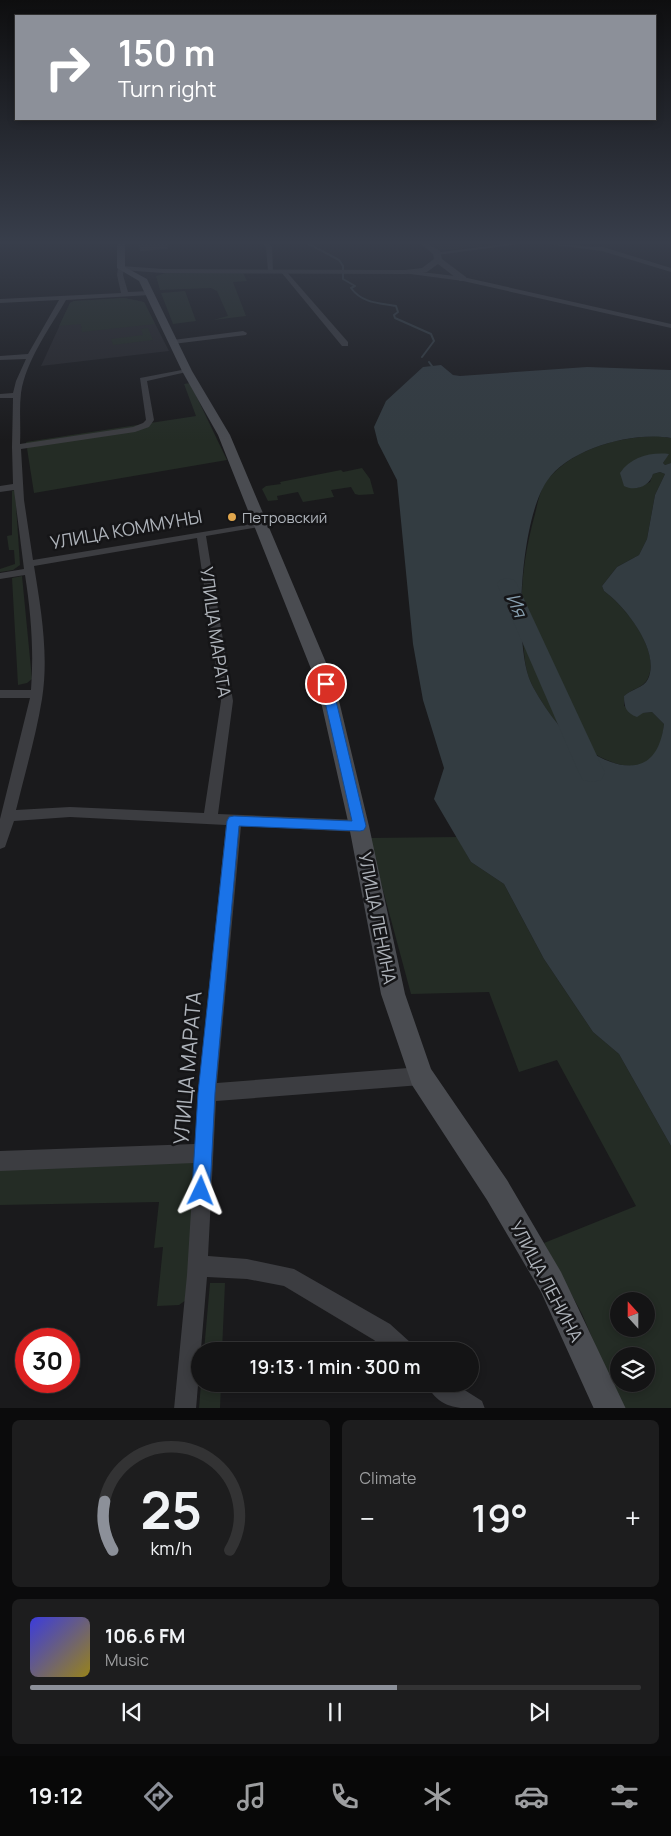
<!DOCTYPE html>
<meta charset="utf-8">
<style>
:root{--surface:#141415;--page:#1d1d1e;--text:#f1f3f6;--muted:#9d9ea0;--line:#333334;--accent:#8c9099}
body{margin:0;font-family:Manrope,sans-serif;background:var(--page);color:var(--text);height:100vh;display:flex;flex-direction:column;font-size:19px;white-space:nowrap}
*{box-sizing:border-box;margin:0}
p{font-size:16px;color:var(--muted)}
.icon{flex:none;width:28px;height:28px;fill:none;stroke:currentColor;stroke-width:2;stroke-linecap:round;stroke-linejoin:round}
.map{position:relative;height:1408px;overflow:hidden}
.details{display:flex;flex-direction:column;gap:12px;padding:12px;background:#0b0b0c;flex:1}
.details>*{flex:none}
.banner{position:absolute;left:15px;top:15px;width:641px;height:105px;border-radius:0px;box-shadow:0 2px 8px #0003,0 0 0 1px var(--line);background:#8c9099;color:#fff;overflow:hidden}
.needle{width:32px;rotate:339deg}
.controls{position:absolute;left:610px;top:1292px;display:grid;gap:10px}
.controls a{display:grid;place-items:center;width:45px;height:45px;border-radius:50%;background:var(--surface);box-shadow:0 2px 8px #0003,0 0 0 1px var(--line);font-size:25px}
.speed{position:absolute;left:15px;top:1328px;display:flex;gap:10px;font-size:25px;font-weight:700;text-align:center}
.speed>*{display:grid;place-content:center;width:65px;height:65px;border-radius:50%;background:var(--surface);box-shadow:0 2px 8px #0003,0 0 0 1px var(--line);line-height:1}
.speed .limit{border:8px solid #d22;background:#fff;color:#111}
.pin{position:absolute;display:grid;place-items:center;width:42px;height:42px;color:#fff;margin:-21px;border:2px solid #fff;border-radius:50%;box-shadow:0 1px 5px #0007}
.me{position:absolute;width:55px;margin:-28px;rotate:2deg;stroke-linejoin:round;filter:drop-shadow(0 0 4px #0008)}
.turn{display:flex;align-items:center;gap:18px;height:105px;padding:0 20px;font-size:22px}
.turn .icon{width:65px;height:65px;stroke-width:2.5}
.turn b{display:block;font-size:35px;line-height:42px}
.big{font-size:38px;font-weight:600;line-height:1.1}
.details .widget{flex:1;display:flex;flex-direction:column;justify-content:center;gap:8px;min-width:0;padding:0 18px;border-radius:8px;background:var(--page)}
.details .dial{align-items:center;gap:0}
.dial svg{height:130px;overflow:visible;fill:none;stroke:var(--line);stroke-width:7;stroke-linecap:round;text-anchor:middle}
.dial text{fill:var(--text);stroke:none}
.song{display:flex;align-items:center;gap:15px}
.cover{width:60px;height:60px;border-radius:8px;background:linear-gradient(135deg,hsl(240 70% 55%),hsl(50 70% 35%))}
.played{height:5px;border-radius:2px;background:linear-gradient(90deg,var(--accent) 60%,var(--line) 60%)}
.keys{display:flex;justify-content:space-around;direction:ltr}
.heat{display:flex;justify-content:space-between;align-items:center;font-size:28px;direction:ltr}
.details .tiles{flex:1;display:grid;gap:12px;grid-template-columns:1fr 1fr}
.widget:last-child{grid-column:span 2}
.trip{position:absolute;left:191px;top:1342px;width:288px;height:50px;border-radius:25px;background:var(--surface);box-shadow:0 2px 8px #0003,0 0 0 1px var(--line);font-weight:600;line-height:50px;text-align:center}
.menu{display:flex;height:80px;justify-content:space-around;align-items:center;background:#080808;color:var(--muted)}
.menu .icon{width:35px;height:35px}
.menu .on{color:var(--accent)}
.menu b{font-size:22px;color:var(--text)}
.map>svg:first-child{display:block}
.built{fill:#262629}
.green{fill:#242c25;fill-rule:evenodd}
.water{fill:#333c41}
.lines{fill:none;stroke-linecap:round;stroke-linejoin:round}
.stream{stroke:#333c41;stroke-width:2}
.river{fill:#333c41;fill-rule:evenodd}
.minor{fill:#3c3d41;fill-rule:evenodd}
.tertiary{fill:#3c3d41;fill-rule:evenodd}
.secondary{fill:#4a4c51;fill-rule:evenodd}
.shaded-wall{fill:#333437}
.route{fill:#1a73e8;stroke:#114b97}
.poi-dot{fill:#e1a74d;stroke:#151517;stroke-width:2}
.labels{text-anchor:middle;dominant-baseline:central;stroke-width:5;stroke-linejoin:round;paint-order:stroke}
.far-poi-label{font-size:15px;fill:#aeb3ba;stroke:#151517;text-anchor:start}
.street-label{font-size:18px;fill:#aeb3ba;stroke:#151517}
.water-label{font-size:19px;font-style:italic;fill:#89a1b1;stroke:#151517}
.near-street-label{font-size:21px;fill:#aeb3ba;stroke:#151517}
</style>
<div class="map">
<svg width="671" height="1409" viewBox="0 0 671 1409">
<rect width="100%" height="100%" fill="#1a1a1c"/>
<path class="built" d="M 428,244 L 500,244 L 438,251 Z
M 124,298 L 144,302 L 169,351 L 41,366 L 70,303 L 74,301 Z"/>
<path class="green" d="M 169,272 L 243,273 L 247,281 L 233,282 L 246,316 L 213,320 L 228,316 L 217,291 L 211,288 L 160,290 L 156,276 Z
M 185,291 L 196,321 L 173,324 L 161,293 Z
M 124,298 L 144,302 L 155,324 L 82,332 L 81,324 L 59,326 L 70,303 L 74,301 Z
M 148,328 L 153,340 L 113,345 L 111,339 L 143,335 L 141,329 Z
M 190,383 L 227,460 L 34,493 L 26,442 L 196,416 L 184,384 Z
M 658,436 L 671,438 L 671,463 L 665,465 L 663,463 L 668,454 L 637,488 L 650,482 L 653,474 L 660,472 L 665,474 L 655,495 L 647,539 L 639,555 L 617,567 L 602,586 L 604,591 C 625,606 661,651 648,678 C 644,688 631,689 624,696 L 624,706 L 643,713 L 652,712 L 664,724 C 663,732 662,742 658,749 C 640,787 587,752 567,734 C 555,723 535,694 529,678 C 525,667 524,653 523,641 C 519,597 523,557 535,514 C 538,502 540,489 548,479 C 575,448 618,437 658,436 Z
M 362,468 L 370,479 L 374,494 L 359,495 L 355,494 L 351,487 L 331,490 L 334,497 L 303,502 L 298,492 L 277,496 L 278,500 L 268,501 L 262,489 L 266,486 L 281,484 L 280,482 L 341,470 L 343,472 Z
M 15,490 L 20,565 L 13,570 L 0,572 L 0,569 L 15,564 L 14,550 L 9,550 L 7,536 L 12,535 L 12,491 Z
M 22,576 L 32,679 L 27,683 L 18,685 L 12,578 Z
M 457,837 L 471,862 L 504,884 L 544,959 L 593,1032 L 619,1054 L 671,1146 L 671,1408 L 622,1408 L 582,1314 L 544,1243 L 636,1206 L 557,1060 L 519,1072 L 489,992 L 411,994 L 369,838 ZM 619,1301 L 646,1301 L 646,1329 L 619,1329 ZM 619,1356 L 646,1356 L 646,1384 L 619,1384 Z
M 186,1160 L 193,1163 L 196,1169 L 186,1300 L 179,1305 L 157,1306 L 163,1247 L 154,1248 L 159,1202 L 0,1205 L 0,1167 Z
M 210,1283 L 225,1283 L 222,1351 L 204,1351 Z
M 201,1384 L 221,1384 L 220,1408 L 199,1408 Z"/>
<path class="water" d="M 441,365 L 453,375 L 460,376 L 587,367 L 671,370 L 671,438 C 634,431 569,448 547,481 C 521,519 514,635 529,678 C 534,692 555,723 567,734 C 601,765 656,790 664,724 L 652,712 L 643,713 L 637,717 C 626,713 624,707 624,696 C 631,689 644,688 648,679 C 661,651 625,606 604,591 L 602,586 L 617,567 L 639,555 L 647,539 L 655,495 L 665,474 L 660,472 L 653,474 C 650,486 635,492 624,486 L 620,473 C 631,457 650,452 669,454 L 663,463 L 665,465 L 671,463 L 671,1146 L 619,1054 L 593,1032 L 544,959 L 504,884 L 471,862 L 434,799 L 444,768 L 423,700 L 413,644 L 397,480 L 378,443 L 374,427 L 386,401 L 423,367 Z"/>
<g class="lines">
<path class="stream" d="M 309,244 L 339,260 L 343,266 L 343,279 L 355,286 L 351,288 C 362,303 378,303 396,306 L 398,312 L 394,315 L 395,318 L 431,334 L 434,341 L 422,357
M 429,362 L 432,366"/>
<path class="river" d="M 507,578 L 514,580 L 517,584 L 605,773 L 601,780 L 592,782 L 583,780 L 579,773 L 497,584 L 500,580 Z"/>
<path class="minor" d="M 263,244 L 269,244 L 272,247 L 273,272 L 268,271 L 266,247 Z
M 504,244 L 520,244 L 437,255 L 434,253 Z
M 548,244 L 603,247 L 671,268 L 671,272 L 602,251 Z
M 121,266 L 124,268 L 123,275 L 128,292 L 150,291 L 153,293 L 150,295 L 66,300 C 50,328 26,360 21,393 C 19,410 21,427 20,444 L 133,427 L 143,423 L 146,420 L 140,378 L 187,369 L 191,371 L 147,381 L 154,420 L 149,427 L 135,432 L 21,449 L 24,500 L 33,560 L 264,522 L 264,526 L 206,536 L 233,701 L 218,814 L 359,820 L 364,822 L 366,826 L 364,830 L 359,832 L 241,826 L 217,1083 L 421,1067 L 427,1070 L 430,1076 L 427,1082 L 421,1085 L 216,1101 L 208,1256 L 247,1259 L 294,1269 L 390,1324 L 411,1343 L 414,1351 L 387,1351 L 374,1340 L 284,1286 L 247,1279 L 207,1277 L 196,1409 L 174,1409 L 187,1275 L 194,1163 L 0,1171 L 0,1151 L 195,1144 L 198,1093 L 226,825 L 70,817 L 14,821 L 5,847 L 0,849 L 0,819 L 30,698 L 0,698 L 0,690 L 31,690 C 34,651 31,613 25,575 L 0,579 L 0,573 L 24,569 L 14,490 L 0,492 L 0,486 L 13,484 L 12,447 L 13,398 L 0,398 L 0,394 L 13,393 L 16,381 L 26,359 L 0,360 L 0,356 L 28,354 L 59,300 L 0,303 L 0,299 L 121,293 L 117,275 L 118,268 ZM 197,538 L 221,701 L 204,813 L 70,807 L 16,810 C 25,773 36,736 42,699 C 49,655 41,609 34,566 Z
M 281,270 L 285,270 L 348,342 L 348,346 L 342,346 L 281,272 Z
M 405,270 L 463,277 L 671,324 L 671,328 L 463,281 L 403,273 L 402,272 Z
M 243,331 L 247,333 L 246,335 L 173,344 L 169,342 L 173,340 Z
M 427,1384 L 455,1384 L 482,1401 L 485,1409 C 460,1409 438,1409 427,1384 Z"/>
<path class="tertiary" d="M 421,244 L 428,244 L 440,251 L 442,259 L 466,277 L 466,281 L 460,281 L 438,264 L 427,272 L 405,274 L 163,273 L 121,270 L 117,268 L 121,266 L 163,269 L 405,270 L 422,268 L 434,259 L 433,254 Z"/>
<path class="secondary" d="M 117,244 L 125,244 L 125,267 L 147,279 L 192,371 L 230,435 L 335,684 L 369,826 L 405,994 L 431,1069 L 507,1180 L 561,1272 L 626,1409 L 594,1409 L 541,1292 L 487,1200 L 412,1085 L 409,1076 L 381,994 L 349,826 L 317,684 L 218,435 L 182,371 L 139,281 L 117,268 Z"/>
</g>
<path class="shaded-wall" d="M 139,244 L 167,244 L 168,249 L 140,251 Z"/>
<linearGradient id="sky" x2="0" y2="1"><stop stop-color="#0e0e0f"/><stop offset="0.55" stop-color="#383e4b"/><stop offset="1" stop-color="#383e4b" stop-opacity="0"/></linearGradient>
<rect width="671" height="441" fill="url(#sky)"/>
<path class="route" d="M 326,680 L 332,684 L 366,826 L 364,830 L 360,831 L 239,826 L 215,1093 L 210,1191 L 207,1197 L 201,1200 L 194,1197 L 192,1191 L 198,1093 L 227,821 L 229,817 L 234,816 L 352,821 L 321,684 Z"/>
<circle class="poi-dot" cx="232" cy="517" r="5"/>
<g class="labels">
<g class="far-poi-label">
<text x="242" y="517">Петровский</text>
</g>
<g class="street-label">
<text transform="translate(126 529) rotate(-10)">УЛИЦА КОММУНЫ</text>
<text transform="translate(216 632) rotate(82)">УЛИЦА МАРАТА</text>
<text transform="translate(378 918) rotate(79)">УЛИЦА ЛЕНИНА</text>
<text transform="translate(547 1281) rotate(62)">УЛИЦА ЛЕНИНА</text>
</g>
<g class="water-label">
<text transform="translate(517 605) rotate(66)">Ия</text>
</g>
<g class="near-street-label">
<text transform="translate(187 1068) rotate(-85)">УЛИЦА МАРАТА</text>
</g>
</g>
</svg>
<div class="controls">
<a><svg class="needle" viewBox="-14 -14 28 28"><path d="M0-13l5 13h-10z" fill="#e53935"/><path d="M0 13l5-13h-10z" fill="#9d9ea0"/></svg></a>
<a><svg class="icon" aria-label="layers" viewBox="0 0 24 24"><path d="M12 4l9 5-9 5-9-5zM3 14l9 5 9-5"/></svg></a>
</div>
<div class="speed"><div class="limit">30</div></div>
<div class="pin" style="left:326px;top:684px;background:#d93025"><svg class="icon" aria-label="arrive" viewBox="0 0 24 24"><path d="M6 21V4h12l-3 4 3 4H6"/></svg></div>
<svg class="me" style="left:201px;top:1191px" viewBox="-20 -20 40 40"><path d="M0-17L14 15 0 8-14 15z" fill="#1a73e8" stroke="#fff" stroke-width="4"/></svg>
<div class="trip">19:13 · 1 min · 300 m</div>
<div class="banner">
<div class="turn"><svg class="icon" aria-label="right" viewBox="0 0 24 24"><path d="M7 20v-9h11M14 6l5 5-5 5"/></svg><div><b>150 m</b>Turn right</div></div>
</div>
</div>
<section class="details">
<div class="tiles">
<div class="widget dial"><svg viewBox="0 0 100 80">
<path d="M14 69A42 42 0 1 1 86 69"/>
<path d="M14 69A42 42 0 0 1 9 39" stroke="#8c9099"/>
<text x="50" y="56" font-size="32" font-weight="700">25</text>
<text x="50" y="72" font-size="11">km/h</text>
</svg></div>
<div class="widget"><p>Climate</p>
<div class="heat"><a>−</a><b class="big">19°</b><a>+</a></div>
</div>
<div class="widget">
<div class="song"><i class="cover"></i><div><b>106.6 FM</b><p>Music</p></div></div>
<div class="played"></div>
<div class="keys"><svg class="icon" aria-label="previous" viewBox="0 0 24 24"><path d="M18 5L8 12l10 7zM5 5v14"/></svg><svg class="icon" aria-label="pause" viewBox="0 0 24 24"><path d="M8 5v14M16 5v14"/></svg><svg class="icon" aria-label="next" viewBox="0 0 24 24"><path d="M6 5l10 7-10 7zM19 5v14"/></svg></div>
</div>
</div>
</section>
<nav class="menu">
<b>19:12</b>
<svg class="icon on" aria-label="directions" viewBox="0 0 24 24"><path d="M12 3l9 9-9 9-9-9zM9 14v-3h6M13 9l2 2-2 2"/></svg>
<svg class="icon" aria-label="music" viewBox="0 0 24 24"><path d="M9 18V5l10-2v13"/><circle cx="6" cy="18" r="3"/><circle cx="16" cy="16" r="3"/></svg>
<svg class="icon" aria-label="phone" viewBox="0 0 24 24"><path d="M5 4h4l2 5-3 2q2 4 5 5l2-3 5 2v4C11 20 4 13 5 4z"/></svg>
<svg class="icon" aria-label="climate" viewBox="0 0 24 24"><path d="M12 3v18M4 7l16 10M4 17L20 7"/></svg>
<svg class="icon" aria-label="car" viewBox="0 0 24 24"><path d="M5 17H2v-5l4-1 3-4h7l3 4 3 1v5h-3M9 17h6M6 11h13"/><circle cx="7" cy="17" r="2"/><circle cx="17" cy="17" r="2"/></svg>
<svg class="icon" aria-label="filters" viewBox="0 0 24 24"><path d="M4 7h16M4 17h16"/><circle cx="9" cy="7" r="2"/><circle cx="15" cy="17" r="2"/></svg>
</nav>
